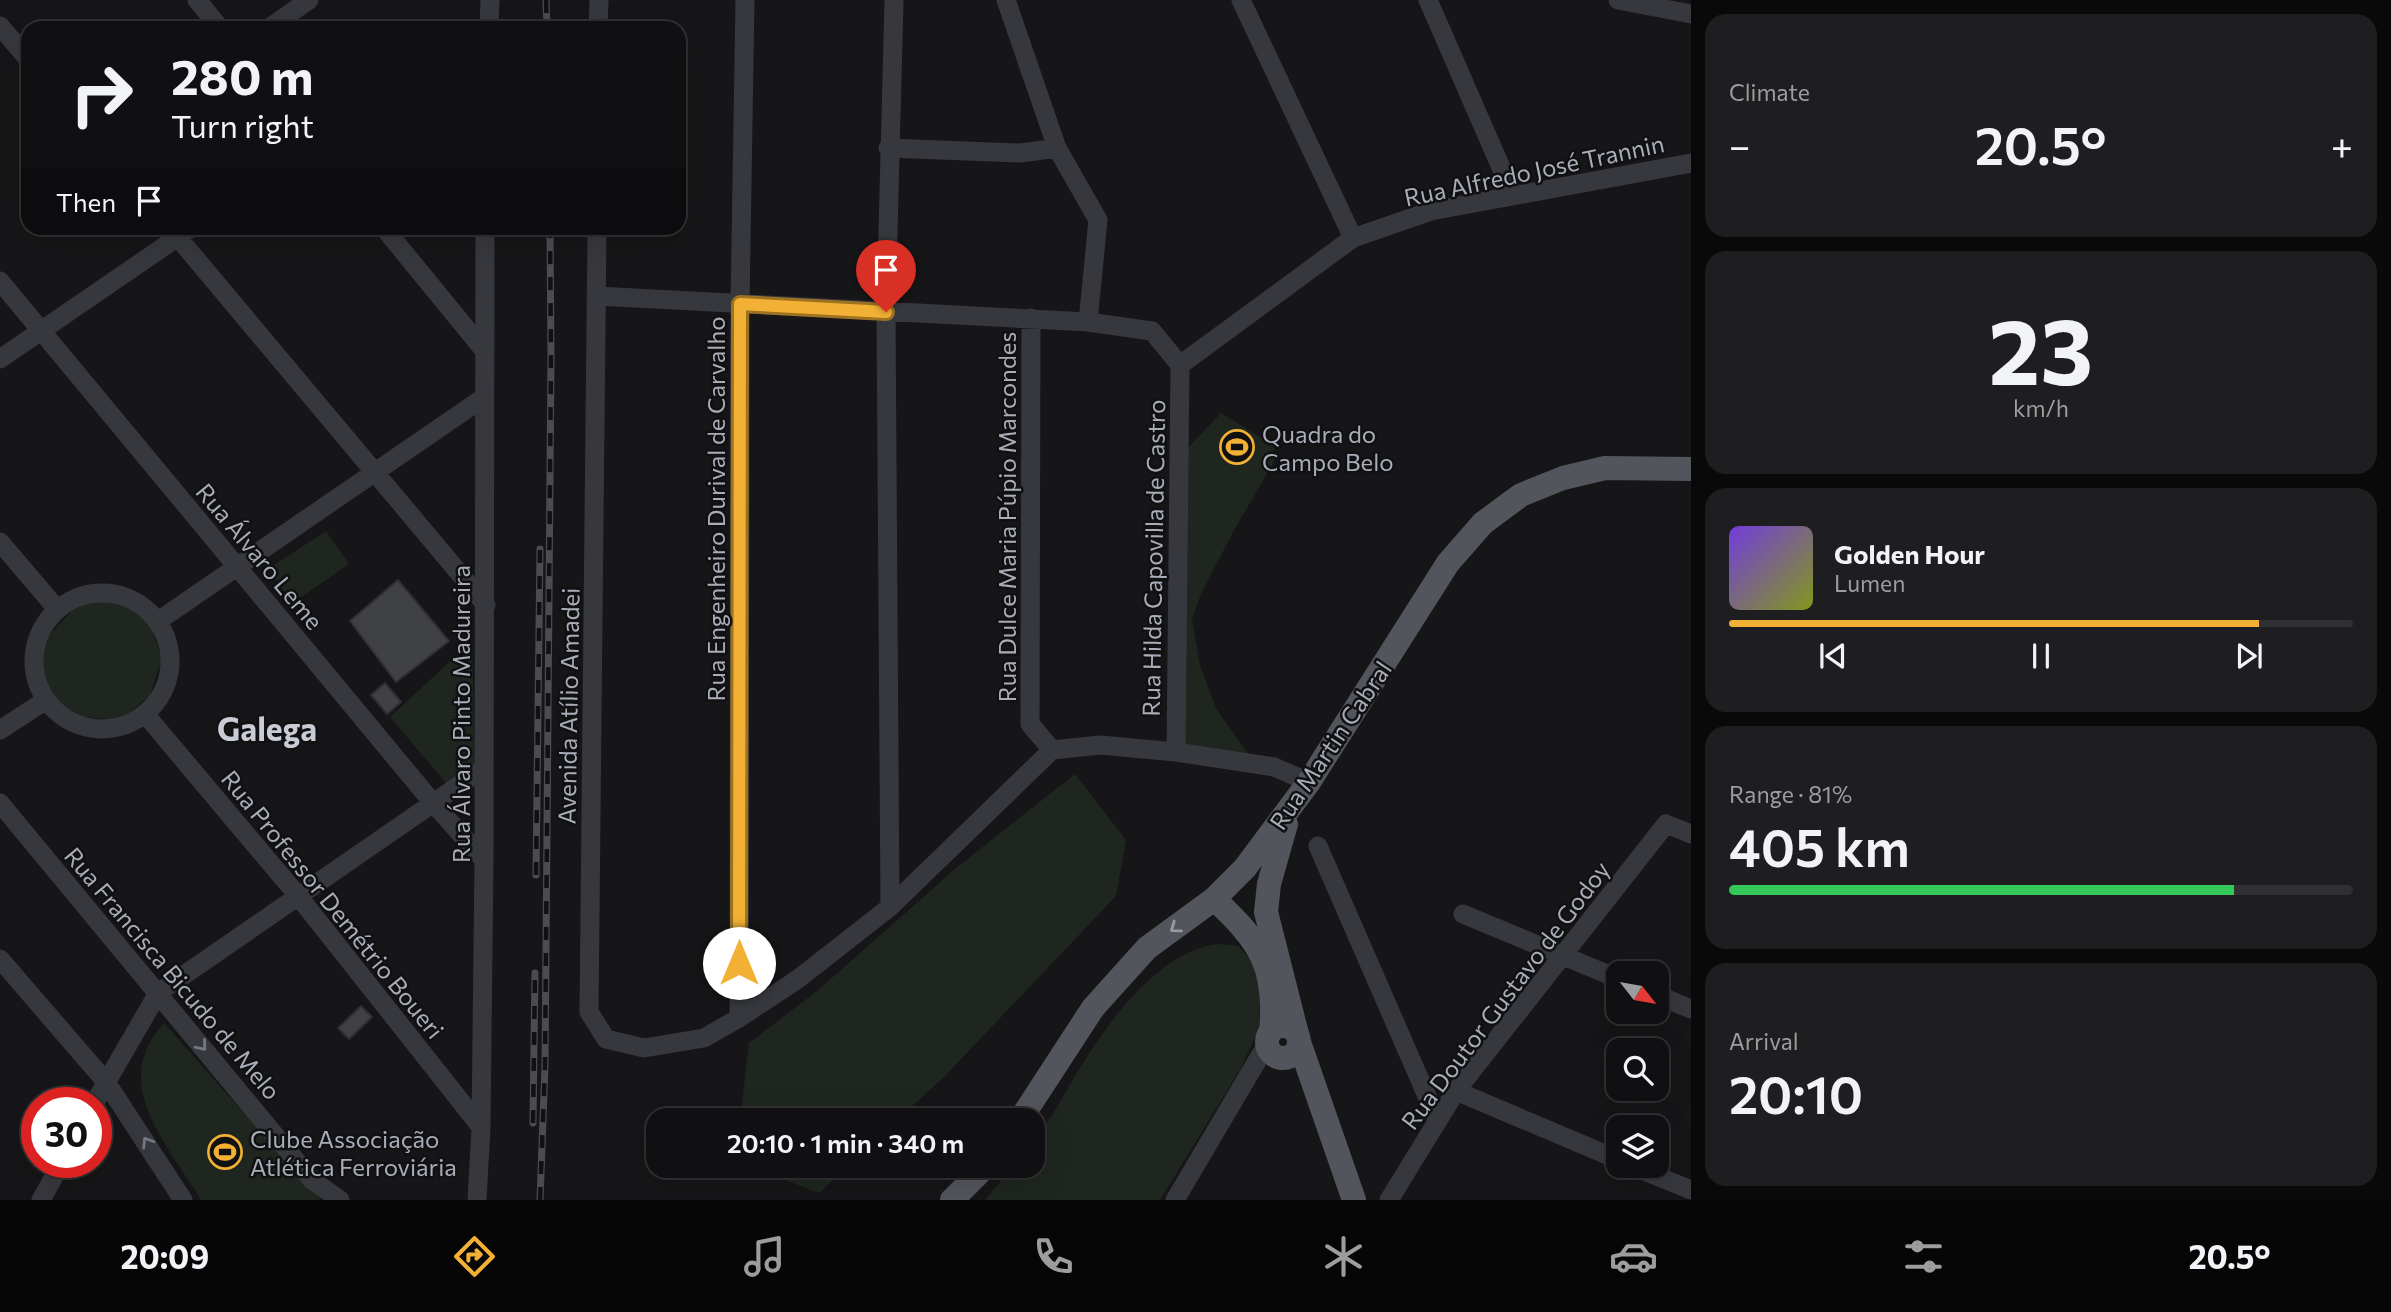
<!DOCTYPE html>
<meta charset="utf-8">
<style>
:root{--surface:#101012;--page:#1e1e20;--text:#f1f3f6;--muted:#9c9d9f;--line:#303032;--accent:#f2b134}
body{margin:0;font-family:Commissioner,sans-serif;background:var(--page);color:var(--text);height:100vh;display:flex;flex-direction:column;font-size:26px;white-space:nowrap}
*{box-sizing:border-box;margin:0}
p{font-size:23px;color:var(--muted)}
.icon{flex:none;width:38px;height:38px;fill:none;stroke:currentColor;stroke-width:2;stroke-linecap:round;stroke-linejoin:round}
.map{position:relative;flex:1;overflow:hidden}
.drawer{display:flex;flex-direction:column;gap:14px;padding:14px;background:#09090a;width:700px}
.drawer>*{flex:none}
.hud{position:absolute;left:21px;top:21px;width:665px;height:214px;border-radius:21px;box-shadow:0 7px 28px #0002,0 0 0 2px var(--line);background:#101012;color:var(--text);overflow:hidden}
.needle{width:46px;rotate:121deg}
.tools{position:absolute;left:1606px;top:961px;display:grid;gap:14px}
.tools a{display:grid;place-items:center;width:63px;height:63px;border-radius:14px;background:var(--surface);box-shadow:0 7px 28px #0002,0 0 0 2px var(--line);font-size:35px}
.speed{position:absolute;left:21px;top:1087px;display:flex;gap:14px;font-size:35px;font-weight:700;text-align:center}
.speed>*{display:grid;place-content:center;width:91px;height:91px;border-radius:50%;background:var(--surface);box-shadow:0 7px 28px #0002,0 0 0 2px var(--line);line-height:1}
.speed .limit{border:10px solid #d22;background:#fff;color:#111}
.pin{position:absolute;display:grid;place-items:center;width:60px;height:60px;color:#fff;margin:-72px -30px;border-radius:50% 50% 50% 0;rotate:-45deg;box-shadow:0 0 7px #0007}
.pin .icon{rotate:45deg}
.me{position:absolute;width:77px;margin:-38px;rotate:0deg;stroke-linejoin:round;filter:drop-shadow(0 0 5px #0008)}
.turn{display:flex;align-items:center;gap:24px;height:147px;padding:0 35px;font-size:32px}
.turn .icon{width:91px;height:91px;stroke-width:2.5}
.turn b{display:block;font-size:49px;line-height:60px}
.then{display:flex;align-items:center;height:66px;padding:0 35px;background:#0003;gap:14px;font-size:26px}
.big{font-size:52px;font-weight:600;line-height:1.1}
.drawer .card{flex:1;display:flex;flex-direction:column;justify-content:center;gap:10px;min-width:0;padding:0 24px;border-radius:21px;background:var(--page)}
.drawer .dial{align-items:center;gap:0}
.dial b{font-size:91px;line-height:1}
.song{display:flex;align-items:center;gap:21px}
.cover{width:84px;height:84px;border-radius:10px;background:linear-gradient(135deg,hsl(260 70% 55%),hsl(70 70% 35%))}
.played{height:7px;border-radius:4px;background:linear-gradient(90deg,var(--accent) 85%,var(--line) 85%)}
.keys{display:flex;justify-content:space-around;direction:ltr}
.heat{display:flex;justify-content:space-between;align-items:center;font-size:38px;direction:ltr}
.charge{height:10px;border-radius:5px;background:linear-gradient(90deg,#34c759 81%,var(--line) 0)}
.trip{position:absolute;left:646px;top:1108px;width:399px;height:70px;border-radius:21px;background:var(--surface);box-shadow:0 7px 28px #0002,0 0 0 2px var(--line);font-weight:600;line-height:70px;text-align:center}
.menu{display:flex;height:112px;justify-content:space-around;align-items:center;background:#060607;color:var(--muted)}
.menu .icon{width:49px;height:49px}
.menu .on{color:var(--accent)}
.menu b{font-size:32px;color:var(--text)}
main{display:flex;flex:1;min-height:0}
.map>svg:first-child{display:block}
.green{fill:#1e261f}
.building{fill:#404145;stroke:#303034;stroke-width:2}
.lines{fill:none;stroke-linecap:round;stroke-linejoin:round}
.minor{stroke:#37383d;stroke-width:19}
.major{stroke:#53555c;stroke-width:24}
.rail-casing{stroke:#4a4c52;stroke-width:7}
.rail{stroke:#111113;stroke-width:4.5;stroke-dasharray:13;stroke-linecap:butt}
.oneway{stroke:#979ba6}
.oneway2{stroke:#757881}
.route-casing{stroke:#9d7322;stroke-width:18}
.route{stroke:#f2b134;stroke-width:12}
.labels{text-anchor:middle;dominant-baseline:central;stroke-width:5;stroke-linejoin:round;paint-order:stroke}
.street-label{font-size:24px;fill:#a8adb8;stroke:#111113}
.poi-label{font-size:24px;fill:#a8adb8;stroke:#111113;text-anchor:start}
.district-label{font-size:32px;font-weight:bold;fill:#c9ccd4;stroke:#111113}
</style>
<main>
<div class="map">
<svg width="1691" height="1200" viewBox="0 0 1691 1200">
<rect width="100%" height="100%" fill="#161618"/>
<path class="green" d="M 1221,413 L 1276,447 L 1270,456 L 1275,460 L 1233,532 L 1201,594 L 1192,619 L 1200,665 L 1216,708 L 1248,754 L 1182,747 L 1186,450 Z
M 326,531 L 349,564 L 293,603 L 268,569 Z
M 84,598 L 124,602 L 149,621 L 162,658 L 150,695 L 122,720 L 68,716 L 42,681 L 42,643 Z
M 472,641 L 475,763 L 446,783 L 390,717 Z
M 1075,774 L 1126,840 L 1116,896 L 944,1077 L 897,1120 L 740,1120 L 749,1043 L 817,991 L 956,868 Z
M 1218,944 L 1238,946 L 1252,961 L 1260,989 L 1259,1029 L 1241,1068 L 1160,1200 L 985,1200 L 1013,1166 L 1032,1166 C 1033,1129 1042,1133 1059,1104 C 1091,1047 1147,953 1218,944 Z
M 164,1023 L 321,1200 L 201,1200 C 167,1144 108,1083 164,1023 Z
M 766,1166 L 849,1166 L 819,1193 L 772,1175 Z"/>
<path class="building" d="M 398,580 L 449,641 L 396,682 L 350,621 Z
M 385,683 L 401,702 L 387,714 L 371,695 Z
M 361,1006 L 372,1017 L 349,1039 L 338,1028 Z"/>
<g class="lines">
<path class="minor" d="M 197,0 L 220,28
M 1241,0 L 1353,238
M 1428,0 L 1513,195
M 1618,0 L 1691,14
M 0,26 L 28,59
M 269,28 L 309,0
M 489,28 L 490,0
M 598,28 L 599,0
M 888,148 L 1021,153 L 1057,148 L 1006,0
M 1057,148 L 1098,220 L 1088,322
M 170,228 L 486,605
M 384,228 L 483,349
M 597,228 L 589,1012 L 606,1039 L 644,1048 L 704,1038 L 739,1018 L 798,979 L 890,907 L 1052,750 L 1100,745 L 1176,752 L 1274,767 L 1309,782
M 0,281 L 433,803 L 484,860
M 597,296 L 1088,322 L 1152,331 L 1180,365
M 1031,318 L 1030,724 L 1052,750
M 0,359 L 191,228
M 1180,365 L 1353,238 L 1431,211 L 1691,163
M 0,542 L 57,609
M34 661a68 68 0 1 1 136 0a68 68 0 1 1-136 0Z
M 158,621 L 483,398
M 145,714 L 299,897 L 481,1127
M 0,730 L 46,700
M 1176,752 L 1180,365
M 0,803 L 312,1180 L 340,1200
M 1318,846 L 1437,1119
M 890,907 L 886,312 L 894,0
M 1463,914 L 1619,979
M 0,959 L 106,1082 L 183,1200
M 1657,995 L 1691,1009
M 739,1018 L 740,304 L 745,0
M 1456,1091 L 1619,1160
M 95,1102 L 158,993 L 484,768
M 1632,1166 L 1691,1190
M 41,1200 L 62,1162
M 477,1200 L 481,1127 L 484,860 L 485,228
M 1175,1200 L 1267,1044
M 1389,1200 L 1456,1091 L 1666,824 L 1691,834"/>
<path class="major" d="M 1286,824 L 1269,884 L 1266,912 L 1297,1034
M 1214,899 C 1260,941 1277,967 1271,1031
M1267 1042a16 16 0 1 1 32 0a16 16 0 1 1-32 0Z
M 1299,1042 L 1354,1200
M 1020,1120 L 1093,1008 L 1147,948 L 1214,899 L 1245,868 L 1309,782 L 1448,563 L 1483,523 L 1521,495 L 1563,478 L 1605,468 L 1691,469
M 952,1200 L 986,1166"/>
<g class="rail-casing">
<path id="rail" d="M 546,0 L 547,28
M 536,875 L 540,549
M 533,1123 L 535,973
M 540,1200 L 545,1066 L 551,358 L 550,228"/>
</g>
<use href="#rail" class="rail"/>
</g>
<defs><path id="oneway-chevron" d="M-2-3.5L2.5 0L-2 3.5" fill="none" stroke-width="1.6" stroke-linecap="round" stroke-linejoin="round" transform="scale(1.75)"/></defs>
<use class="oneway" href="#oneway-chevron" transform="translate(1175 928) rotate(144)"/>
<g class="oneway2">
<use href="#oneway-chevron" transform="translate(202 1046) rotate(51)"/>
<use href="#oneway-chevron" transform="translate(147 1142) rotate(-122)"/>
</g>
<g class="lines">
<g class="route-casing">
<path id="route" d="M 739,963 L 740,304 L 886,312"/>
</g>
<use href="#route" class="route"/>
</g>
<defs>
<g id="stadium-ring" transform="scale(1.75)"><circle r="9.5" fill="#111113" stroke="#f2b134" stroke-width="1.5"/><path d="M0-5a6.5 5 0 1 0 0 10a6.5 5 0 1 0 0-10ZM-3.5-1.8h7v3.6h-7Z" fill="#f2b134"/></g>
</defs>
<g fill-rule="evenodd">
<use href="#stadium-ring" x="1237" y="447"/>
<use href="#stadium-ring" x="225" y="1152"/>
</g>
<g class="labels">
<g class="street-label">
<text transform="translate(1534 170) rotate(-12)">Rua Alfredo José Trannin</text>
<text transform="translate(715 509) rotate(-90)">Rua Engenheiro Durival de Carvalho</text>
<text transform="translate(1006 517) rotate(-90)">Rua Dulce Maria Púpio Marcondes</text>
<text transform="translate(260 556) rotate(50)">Rua Álvaro Leme</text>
<text transform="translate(1153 558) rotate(-89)">Rua Hilda Capovilla de Castro</text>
<text transform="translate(568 706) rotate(-89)">Avenida Atílio Amadei</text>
<text transform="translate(460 714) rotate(-90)">Rua Álvaro Pinto Madureira</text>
<text transform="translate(1330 745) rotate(-56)">Rua Martin Cabral</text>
<text transform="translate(333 904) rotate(51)">Rua Professor Demétrio Boueri</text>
<text transform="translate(173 973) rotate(50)">Rua Francisca Bicudo de Melo</text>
<text transform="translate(1505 995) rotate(-53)">Rua Doutor Gustavo de Godoy</text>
</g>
<g class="poi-label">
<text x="1262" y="433">Quadra do<tspan x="1262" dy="28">Campo Belo</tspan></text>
<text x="250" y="1138">Clube Associação<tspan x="250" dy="28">Atlética Ferroviária</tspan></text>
</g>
<g class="district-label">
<text x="267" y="728">Galega</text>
</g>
</g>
</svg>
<div class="tools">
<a><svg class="needle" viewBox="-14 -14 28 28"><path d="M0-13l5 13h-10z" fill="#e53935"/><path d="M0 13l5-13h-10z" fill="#9c9d9f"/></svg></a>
<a><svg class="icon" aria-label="search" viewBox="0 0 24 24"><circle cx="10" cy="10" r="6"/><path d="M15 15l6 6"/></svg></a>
<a><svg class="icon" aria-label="layers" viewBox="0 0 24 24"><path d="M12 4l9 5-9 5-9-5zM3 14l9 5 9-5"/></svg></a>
</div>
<div class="speed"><div class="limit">30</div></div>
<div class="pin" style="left:886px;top:312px;background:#d93025"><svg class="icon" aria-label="arrive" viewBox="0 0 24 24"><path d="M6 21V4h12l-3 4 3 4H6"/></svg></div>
<svg class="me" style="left:739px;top:963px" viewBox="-20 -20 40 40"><circle r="19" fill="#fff"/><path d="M0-13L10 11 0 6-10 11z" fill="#f2b134"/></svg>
<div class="trip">20:10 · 1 min · 340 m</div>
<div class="hud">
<div class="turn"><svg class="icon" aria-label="right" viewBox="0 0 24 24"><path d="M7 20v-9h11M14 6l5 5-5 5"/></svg><div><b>280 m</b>Turn right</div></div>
<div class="then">Then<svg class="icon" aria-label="arrive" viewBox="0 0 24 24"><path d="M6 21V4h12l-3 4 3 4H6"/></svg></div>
</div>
</div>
<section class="drawer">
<div class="card"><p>Climate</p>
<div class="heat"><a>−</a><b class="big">20.5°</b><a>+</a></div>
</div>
<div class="card dial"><b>23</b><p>km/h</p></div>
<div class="card">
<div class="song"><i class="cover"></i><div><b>Golden Hour</b><p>Lumen</p></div></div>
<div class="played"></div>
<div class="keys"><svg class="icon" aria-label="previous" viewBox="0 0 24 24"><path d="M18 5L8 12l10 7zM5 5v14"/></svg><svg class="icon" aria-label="pause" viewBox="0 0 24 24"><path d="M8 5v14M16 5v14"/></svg><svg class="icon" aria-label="next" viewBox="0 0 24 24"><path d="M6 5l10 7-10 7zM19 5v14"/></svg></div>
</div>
<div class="card"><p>Range · 81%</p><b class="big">405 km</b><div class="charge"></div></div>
<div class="card"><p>Arrival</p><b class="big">20:10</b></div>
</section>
</main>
<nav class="menu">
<b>20:09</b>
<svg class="icon on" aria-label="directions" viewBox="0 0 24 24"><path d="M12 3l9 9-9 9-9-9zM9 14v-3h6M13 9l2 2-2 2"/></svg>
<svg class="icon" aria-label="music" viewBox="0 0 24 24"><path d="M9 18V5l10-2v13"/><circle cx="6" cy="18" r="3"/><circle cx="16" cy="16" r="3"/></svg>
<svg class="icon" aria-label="phone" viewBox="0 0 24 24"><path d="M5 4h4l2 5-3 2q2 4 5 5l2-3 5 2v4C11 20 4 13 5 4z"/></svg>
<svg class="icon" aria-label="climate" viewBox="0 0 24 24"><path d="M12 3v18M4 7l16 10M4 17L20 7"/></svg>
<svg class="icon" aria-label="car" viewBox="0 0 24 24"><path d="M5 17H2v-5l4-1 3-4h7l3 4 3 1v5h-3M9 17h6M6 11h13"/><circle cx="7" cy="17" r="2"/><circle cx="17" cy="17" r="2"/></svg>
<svg class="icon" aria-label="filters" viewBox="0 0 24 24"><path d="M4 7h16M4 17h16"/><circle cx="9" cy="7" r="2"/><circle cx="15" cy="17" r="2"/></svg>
<b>20.5°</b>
</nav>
